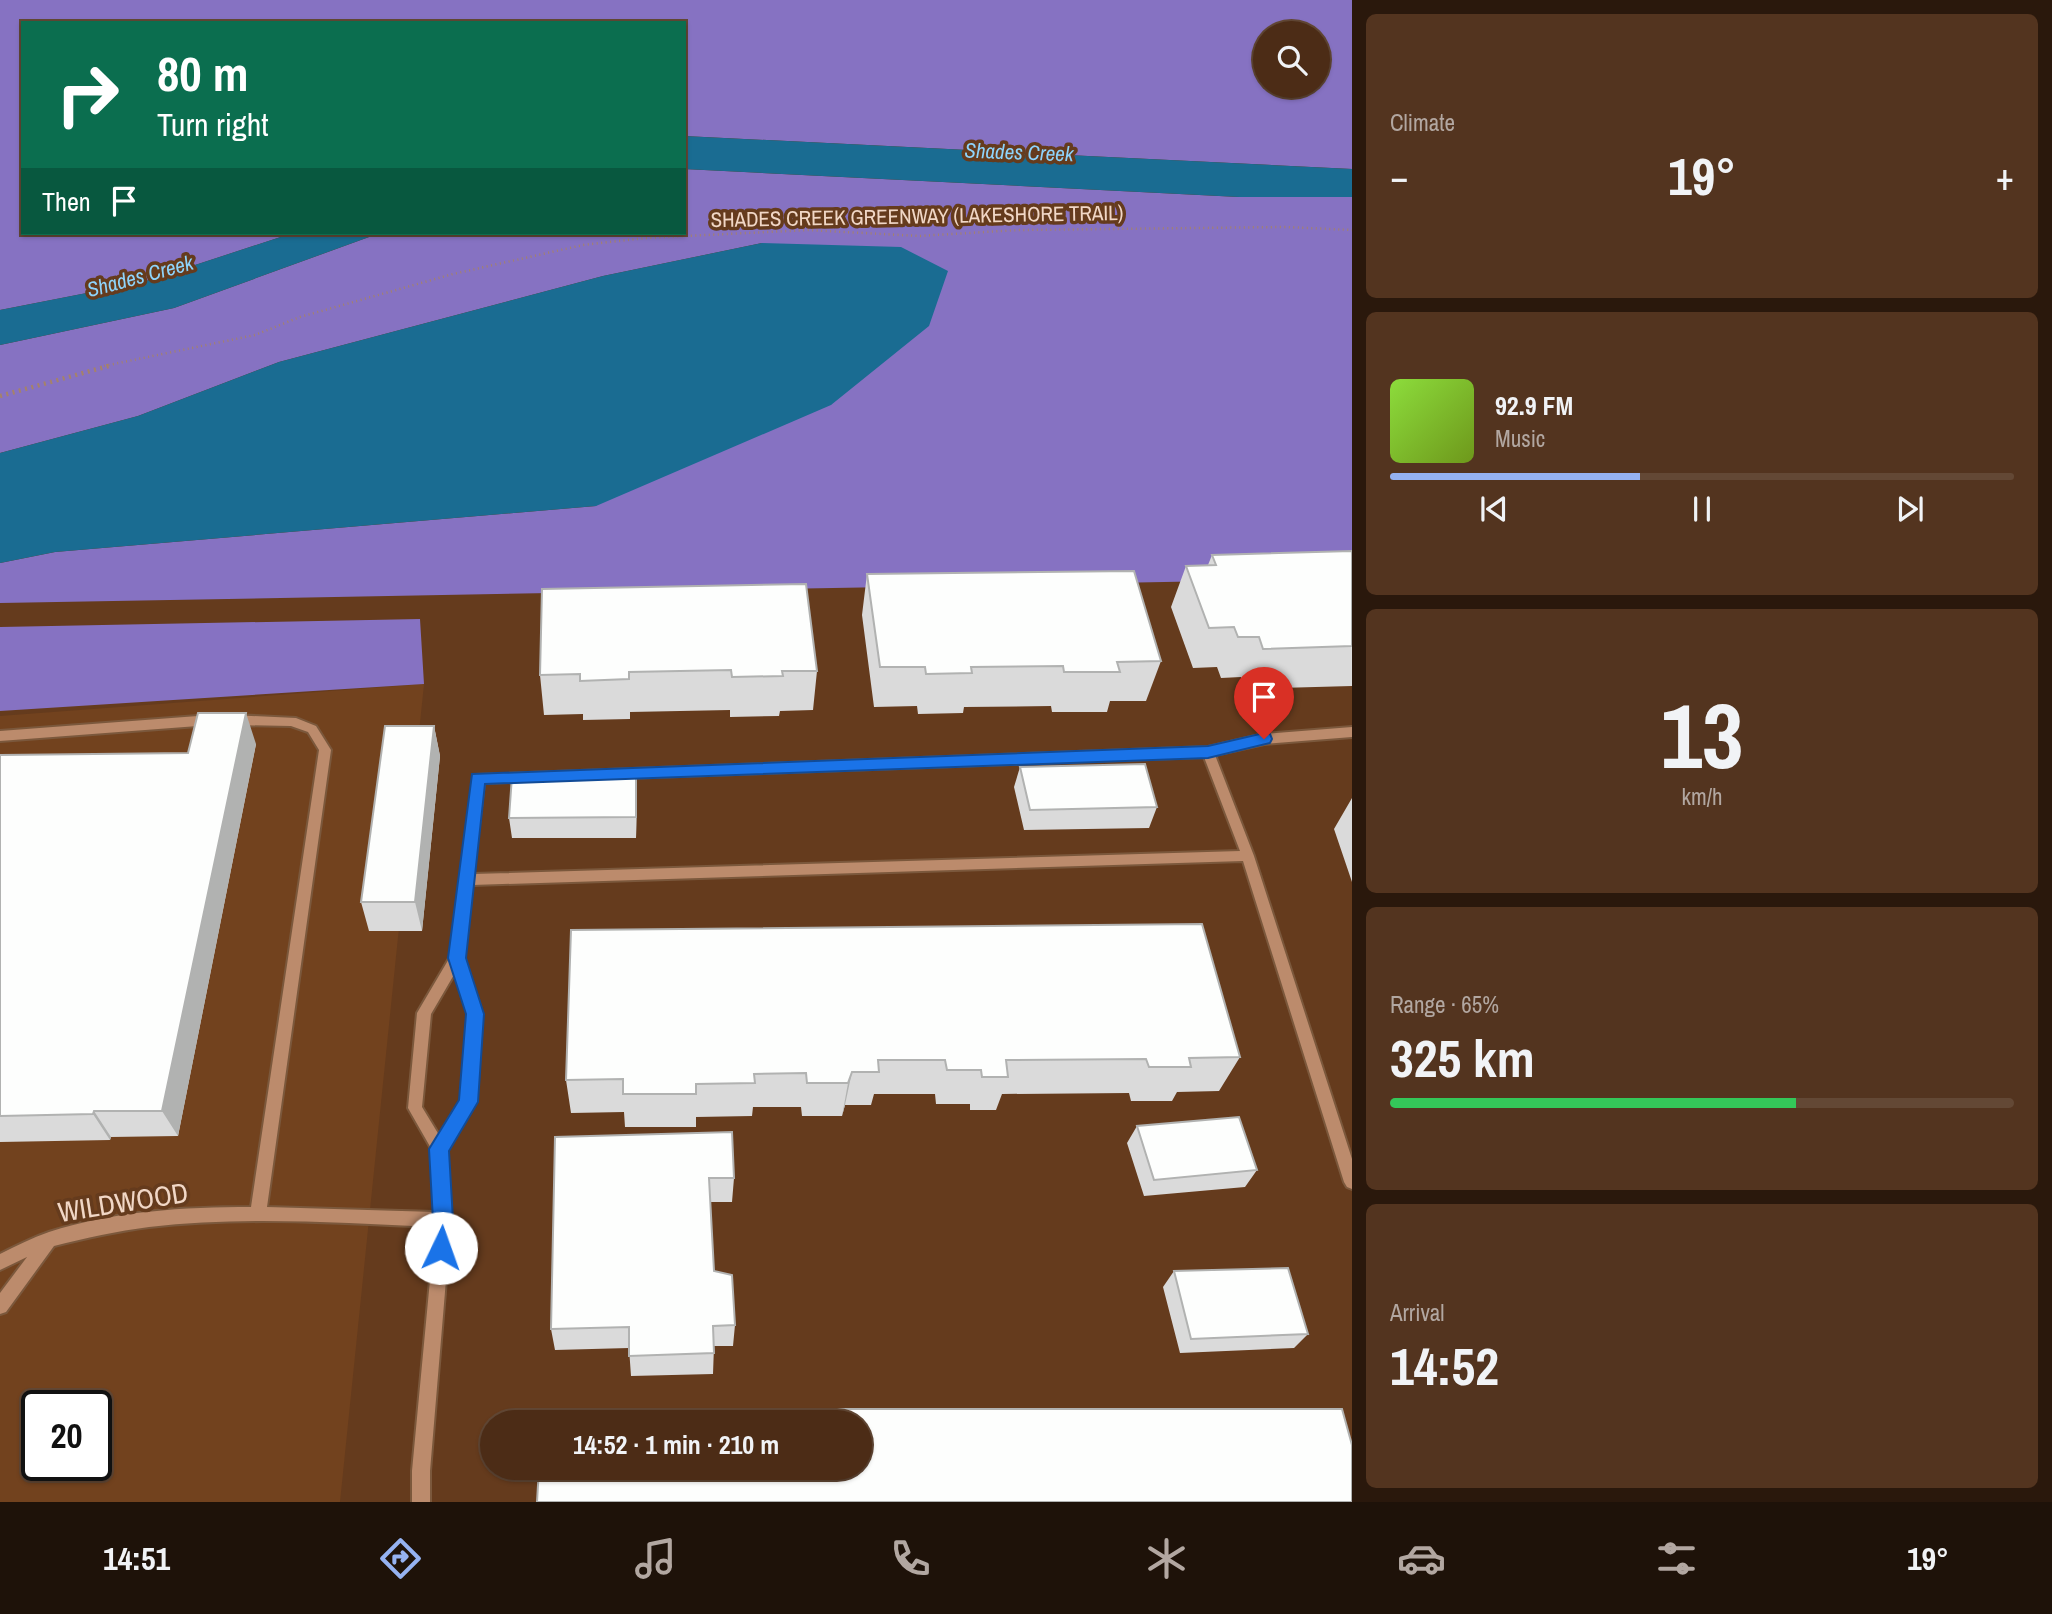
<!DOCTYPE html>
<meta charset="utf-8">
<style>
:root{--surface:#4c2c16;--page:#53341f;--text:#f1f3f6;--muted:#b2a7a1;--line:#634835;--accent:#95b2f1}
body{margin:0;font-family:"Archivo Narrow",sans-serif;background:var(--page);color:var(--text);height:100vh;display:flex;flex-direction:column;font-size:26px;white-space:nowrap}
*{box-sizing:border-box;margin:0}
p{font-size:23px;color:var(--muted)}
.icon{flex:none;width:38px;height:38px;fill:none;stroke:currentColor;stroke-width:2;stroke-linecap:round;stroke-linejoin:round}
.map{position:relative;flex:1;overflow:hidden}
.drawer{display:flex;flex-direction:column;gap:14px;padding:14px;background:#2a180c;width:700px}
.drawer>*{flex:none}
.banner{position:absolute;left:21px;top:21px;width:665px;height:214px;border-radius:0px;box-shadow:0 2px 5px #0004,0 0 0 2px var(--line);background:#0b6e4f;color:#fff;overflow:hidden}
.controls{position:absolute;left:1253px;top:21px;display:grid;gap:14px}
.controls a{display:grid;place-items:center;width:77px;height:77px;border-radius:50%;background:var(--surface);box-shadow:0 2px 5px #0004,0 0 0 2px var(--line);font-size:35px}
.speed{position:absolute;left:21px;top:1390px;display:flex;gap:14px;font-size:35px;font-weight:700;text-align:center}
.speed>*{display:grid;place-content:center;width:91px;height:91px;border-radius:50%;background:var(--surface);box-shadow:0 2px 5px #0004,0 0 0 2px var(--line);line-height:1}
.speed .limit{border:4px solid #111;border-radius:10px;background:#fff;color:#111}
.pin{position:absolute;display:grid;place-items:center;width:60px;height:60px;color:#fff;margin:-72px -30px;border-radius:50% 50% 50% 0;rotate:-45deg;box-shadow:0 0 7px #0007}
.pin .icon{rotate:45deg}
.me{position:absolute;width:77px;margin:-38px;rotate:3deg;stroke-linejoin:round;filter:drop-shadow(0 0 5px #0008)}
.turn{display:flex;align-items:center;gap:24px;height:147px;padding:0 21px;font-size:32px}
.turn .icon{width:91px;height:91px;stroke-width:2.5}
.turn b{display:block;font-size:49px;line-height:60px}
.then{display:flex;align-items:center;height:66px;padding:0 21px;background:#0003;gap:14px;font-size:26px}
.big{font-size:52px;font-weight:800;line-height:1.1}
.drawer .widget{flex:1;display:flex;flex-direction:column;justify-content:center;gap:10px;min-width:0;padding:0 24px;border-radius:10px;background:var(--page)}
.drawer .dial{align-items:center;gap:0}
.dial b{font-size:91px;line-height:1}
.song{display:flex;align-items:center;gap:21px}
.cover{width:84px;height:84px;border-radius:10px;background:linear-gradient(135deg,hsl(90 70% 55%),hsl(80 70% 35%))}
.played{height:7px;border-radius:4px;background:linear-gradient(90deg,var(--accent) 40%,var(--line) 40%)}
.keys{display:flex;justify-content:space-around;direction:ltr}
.heat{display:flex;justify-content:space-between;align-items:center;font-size:38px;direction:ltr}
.charge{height:10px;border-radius:5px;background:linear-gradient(90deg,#34c759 65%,var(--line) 0)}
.trip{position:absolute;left:480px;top:1410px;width:392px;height:70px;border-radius:35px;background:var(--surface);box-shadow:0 2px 5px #0004,0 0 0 2px var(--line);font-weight:800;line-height:70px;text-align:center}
.dock{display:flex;height:112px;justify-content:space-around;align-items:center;background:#1e1209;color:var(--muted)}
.dock .icon{width:49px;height:49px}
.dock .active{color:var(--accent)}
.dock b{font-size:32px;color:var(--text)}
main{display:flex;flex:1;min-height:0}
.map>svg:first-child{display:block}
.built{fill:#72421e;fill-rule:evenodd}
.forest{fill:#8672c2;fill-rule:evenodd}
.water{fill:#1a6c92}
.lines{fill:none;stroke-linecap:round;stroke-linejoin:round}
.minor-casing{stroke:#7b583c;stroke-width:4}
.path-far1{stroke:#a5826a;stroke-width:2.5;stroke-dasharray:1 3.5;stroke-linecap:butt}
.path{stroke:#a5826a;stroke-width:4.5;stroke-dasharray:2 4.5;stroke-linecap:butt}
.minor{fill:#bc8b6c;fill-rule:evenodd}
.wall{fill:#dadada}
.shaded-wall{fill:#b1b2b1}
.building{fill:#fdfefd;stroke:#b1b2b1;stroke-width:2}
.route{fill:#1a73e8;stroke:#114b97;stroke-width:2}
.labels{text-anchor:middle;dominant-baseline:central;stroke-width:7;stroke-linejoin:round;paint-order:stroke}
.far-water-label{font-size:21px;font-style:italic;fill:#8ed4fc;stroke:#653b1d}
.far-street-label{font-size:21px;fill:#f1d7c6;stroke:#653b1d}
.near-street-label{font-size:28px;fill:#f1d7c6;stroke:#653b1d}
</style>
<main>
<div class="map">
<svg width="1352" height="1502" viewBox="0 0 1352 1502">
<rect width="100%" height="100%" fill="#653b1d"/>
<path class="built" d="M 424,684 L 340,1502 L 0,1502 L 0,716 ZM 37,1405 L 96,1405 L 96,1465 L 37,1465 Z"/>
<path class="forest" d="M 0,0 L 1352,0 L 1352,169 L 684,136 L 684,23 L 23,23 L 23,233 L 293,233 L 143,282 L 0,310 ZM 1265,33 L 1318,33 L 1318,86 L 1265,86 Z
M 684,169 L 1239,197 L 1352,197 L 1352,596 L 1276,580 L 0,603 L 0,563 L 55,552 L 596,506 L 762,243 L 603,276 L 279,362 L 138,416 L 0,453 L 0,345 L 174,308 L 380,233 L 684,233 Z
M 420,619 L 424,684 L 0,711 L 0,627 Z"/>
<path class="water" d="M 684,136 L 1352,169 L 1352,197 L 1239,197 L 684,169 Z
M 293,233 L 380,233 L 174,308 L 0,345 L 0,310 L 143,282 Z
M 762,243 L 901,247 L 948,271 L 929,326 L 831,405 L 596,506 L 55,552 L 0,563 L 0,453 L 138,416 L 279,362 L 603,276 Z"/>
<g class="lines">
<g class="minor-casing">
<path id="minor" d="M 211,715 L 217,720 L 211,725 L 0,741 L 0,731 Z
M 232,715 L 296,718 L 316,726 L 331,750 L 267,1207 L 435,1212 L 432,1150 L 408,1108 L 417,1013 L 450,957 L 474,775 L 1208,747 L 1264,734 L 1352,727 L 1352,737 L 1264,744 L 1215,755 L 1254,856 L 1352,1159 L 1352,1189 L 1347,1187 L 1344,1182 L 1243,861 L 472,885 L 464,958 L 482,1014 L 475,1102 L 447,1150 L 451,1220 L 430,1471 L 430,1502 L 412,1502 L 412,1471 L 435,1227 C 340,1223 244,1216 149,1227 C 117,1231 86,1238 54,1246 L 6,1312 L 0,1314 L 0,1293 L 27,1257 L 0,1270 L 0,1254 C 16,1246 32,1238 49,1232 C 113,1211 185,1207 251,1207 L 319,750 L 308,732 L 291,726 L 232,725 L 226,720 ZM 1204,757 L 1240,851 L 473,874 L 484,783 ZM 455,973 L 468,1014 L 461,1100 L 439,1135 L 422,1107 L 431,1014 Z"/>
</g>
<path class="path-far1" d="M 104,366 L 255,335 L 300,317 L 453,274 L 583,245 L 645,238 L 809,230 L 919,236 L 1018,230 L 1286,227 L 1352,230"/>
<path class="path" d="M 0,396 L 112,365"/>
<use href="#minor" class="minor"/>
</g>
<path class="wall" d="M 1352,551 L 1352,686 L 1245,689 L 1241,677 L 1221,678 L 1217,667 L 1193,668 L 1171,607 L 1186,566 L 1208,565 L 1212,555 Z
M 867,574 L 1161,661 L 1146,701 L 1110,701 L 1107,712 L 1052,712 L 1051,706 L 964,707 L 963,713 L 918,714 L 917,706 L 874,707 L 862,615 Z
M 542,589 L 817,671 L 813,710 L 780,711 L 779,716 L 730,717 L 730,710 L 630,712 L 630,719 L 583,720 L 583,714 L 544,715 L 540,675 Z
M 434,726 L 440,756 L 422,931 L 369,931 L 361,902 Z
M 256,744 L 178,1136 L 111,1137 L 110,1140 L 0,1142 L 0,755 L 188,753 Z
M 1020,767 L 1157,807 L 1149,828 L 1024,830 L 1014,787 Z
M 637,797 L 636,838 L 512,838 L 509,818 Z
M 1352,798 L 1352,882 L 1334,829 Z
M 571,930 L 1240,1057 L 1219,1091 L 1177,1092 L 1172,1101 L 1131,1101 L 1129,1093 L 1002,1094 L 996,1110 L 970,1110 L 970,1104 L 936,1104 L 935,1094 L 874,1094 L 871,1105 L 845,1105 L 842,1116 L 802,1116 L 801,1107 L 753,1107 L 752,1116 L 696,1117 L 696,1127 L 625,1127 L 624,1112 L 571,1113 L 566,1080 Z
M 1137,1126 L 1257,1170 L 1245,1187 L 1144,1196 L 1127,1143 Z
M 555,1137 L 734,1178 L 732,1202 L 710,1202 L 714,1271 L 735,1325 L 733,1346 L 714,1346 L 713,1374 L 631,1376 L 629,1348 L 555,1350 L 551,1329 Z
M 1174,1271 L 1308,1334 L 1294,1348 L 1180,1353 L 1163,1287 Z"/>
<path class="shaded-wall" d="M 246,713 L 256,744 L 178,1136 L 162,1111 Z
M 434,726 L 440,756 L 422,931 L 415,902 Z
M 636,776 L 637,797 L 636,838 Z
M 852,1072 L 845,1105 L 842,1116 L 848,1083 Z
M 94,1111 L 111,1137 L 110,1140 L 93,1114 Z"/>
<path class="building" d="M 1352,551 L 1352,646 L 1263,649 L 1259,637 L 1238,637 L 1234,627 L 1209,628 L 1186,566 L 1216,565 L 1212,555 Z
M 1134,571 L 1161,661 L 1117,662 L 1120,672 L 1064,672 L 1063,666 L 971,667 L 972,673 L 926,674 L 925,667 L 880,667 L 867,574 Z
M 806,584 L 817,671 L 782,671 L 783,676 L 732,677 L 731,670 L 629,672 L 629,679 L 580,681 L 580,674 L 540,675 L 542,589 Z
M 198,713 L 246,713 L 162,1111 L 94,1111 L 93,1114 L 0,1116 L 0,755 L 188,753 Z
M 385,726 L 434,726 L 415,902 L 361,902 Z
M 1145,764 L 1157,807 L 1030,810 L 1020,767 Z
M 512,776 L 636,776 L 636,817 L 509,818 Z
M 1202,924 L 1240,1057 L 1189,1058 L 1191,1067 L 1149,1067 L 1146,1059 L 1006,1060 L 1008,1077 L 982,1077 L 981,1070 L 947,1070 L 945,1060 L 878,1060 L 879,1072 L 852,1072 L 848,1083 L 807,1083 L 806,1073 L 754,1074 L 755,1083 L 696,1084 L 696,1094 L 623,1094 L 623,1079 L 566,1080 L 571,930 Z
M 1239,1117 L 1257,1170 L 1154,1180 L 1137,1126 Z
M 732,1132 L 734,1178 L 709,1178 L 714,1271 L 732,1275 L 735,1325 L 713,1326 L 714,1353 L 629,1356 L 629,1327 L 551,1329 L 555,1137 Z
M 1288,1268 L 1308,1334 L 1191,1339 L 1174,1271 Z
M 542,1409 L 1342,1409 L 1352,1445 L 1352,1502 L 537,1502 L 539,1468 L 859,1468 L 859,1423 L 541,1423 Z"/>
<path class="route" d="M 1264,733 L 1270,734 L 1272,739 L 1270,743 L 1208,758 L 485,784 L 466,958 L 484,1014 L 478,1102 L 449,1151 L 453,1220 L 448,1255 L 441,1258 L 434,1255 L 431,1248 L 433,1220 L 429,1149 L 459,1100 L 466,1014 L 448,958 L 472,774 L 1208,746 Z"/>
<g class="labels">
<g class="far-water-label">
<text transform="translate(1019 152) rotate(2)">Shades Creek</text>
<text transform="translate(140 276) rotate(-15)">Shades Creek</text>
</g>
<g class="far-street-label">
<text transform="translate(917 216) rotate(-1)">SHADES CREEK GREENWAY (LAKESHORE TRAIL)</text>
</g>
<g class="near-street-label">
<text transform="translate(123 1202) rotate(-9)">WILDWOOD</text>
</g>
</g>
</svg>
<div class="controls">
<a><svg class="icon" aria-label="search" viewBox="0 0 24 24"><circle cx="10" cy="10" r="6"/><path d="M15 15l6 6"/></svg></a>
</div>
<div class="speed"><div class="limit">20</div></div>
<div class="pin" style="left:1264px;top:739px;background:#d93025"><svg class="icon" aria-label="arrive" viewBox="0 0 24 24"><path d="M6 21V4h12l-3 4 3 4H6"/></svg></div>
<svg class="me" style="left:441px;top:1248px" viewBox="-20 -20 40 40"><circle r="19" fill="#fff"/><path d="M0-13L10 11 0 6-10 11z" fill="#1a73e8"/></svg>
<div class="trip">14:52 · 1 min · 210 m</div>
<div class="banner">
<div class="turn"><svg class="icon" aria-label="right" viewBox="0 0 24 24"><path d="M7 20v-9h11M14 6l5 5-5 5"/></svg><div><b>80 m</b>Turn right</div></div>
<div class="then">Then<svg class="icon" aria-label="arrive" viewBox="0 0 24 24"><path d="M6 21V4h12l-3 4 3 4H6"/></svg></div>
</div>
</div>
<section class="drawer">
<div class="widget"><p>Climate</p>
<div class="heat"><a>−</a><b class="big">19°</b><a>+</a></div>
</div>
<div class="widget">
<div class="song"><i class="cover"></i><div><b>92.9 FM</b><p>Music</p></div></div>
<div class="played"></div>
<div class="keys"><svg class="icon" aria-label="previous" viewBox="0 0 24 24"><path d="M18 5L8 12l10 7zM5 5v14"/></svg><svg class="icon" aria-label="pause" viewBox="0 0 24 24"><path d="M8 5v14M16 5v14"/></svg><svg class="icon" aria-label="next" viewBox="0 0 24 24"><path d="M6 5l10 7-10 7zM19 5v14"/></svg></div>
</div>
<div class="widget dial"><b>13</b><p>km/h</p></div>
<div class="widget"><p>Range · 65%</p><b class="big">325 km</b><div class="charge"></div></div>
<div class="widget"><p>Arrival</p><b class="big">14:52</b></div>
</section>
</main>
<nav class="dock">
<b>14:51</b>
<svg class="icon active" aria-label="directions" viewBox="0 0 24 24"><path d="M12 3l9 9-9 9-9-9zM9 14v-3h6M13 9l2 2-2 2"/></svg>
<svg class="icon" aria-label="music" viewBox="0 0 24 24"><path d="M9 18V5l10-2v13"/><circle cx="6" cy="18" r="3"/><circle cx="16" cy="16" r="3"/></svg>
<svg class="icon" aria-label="phone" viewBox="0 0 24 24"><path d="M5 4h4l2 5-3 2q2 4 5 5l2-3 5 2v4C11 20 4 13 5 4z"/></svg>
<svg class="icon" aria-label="climate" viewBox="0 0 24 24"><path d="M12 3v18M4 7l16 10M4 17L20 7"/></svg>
<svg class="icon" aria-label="car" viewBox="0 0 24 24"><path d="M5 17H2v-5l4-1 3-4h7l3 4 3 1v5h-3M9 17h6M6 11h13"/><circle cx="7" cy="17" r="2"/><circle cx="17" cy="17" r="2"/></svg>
<svg class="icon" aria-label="filters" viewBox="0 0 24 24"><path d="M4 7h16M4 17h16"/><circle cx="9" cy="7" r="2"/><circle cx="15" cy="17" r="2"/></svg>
<b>19°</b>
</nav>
